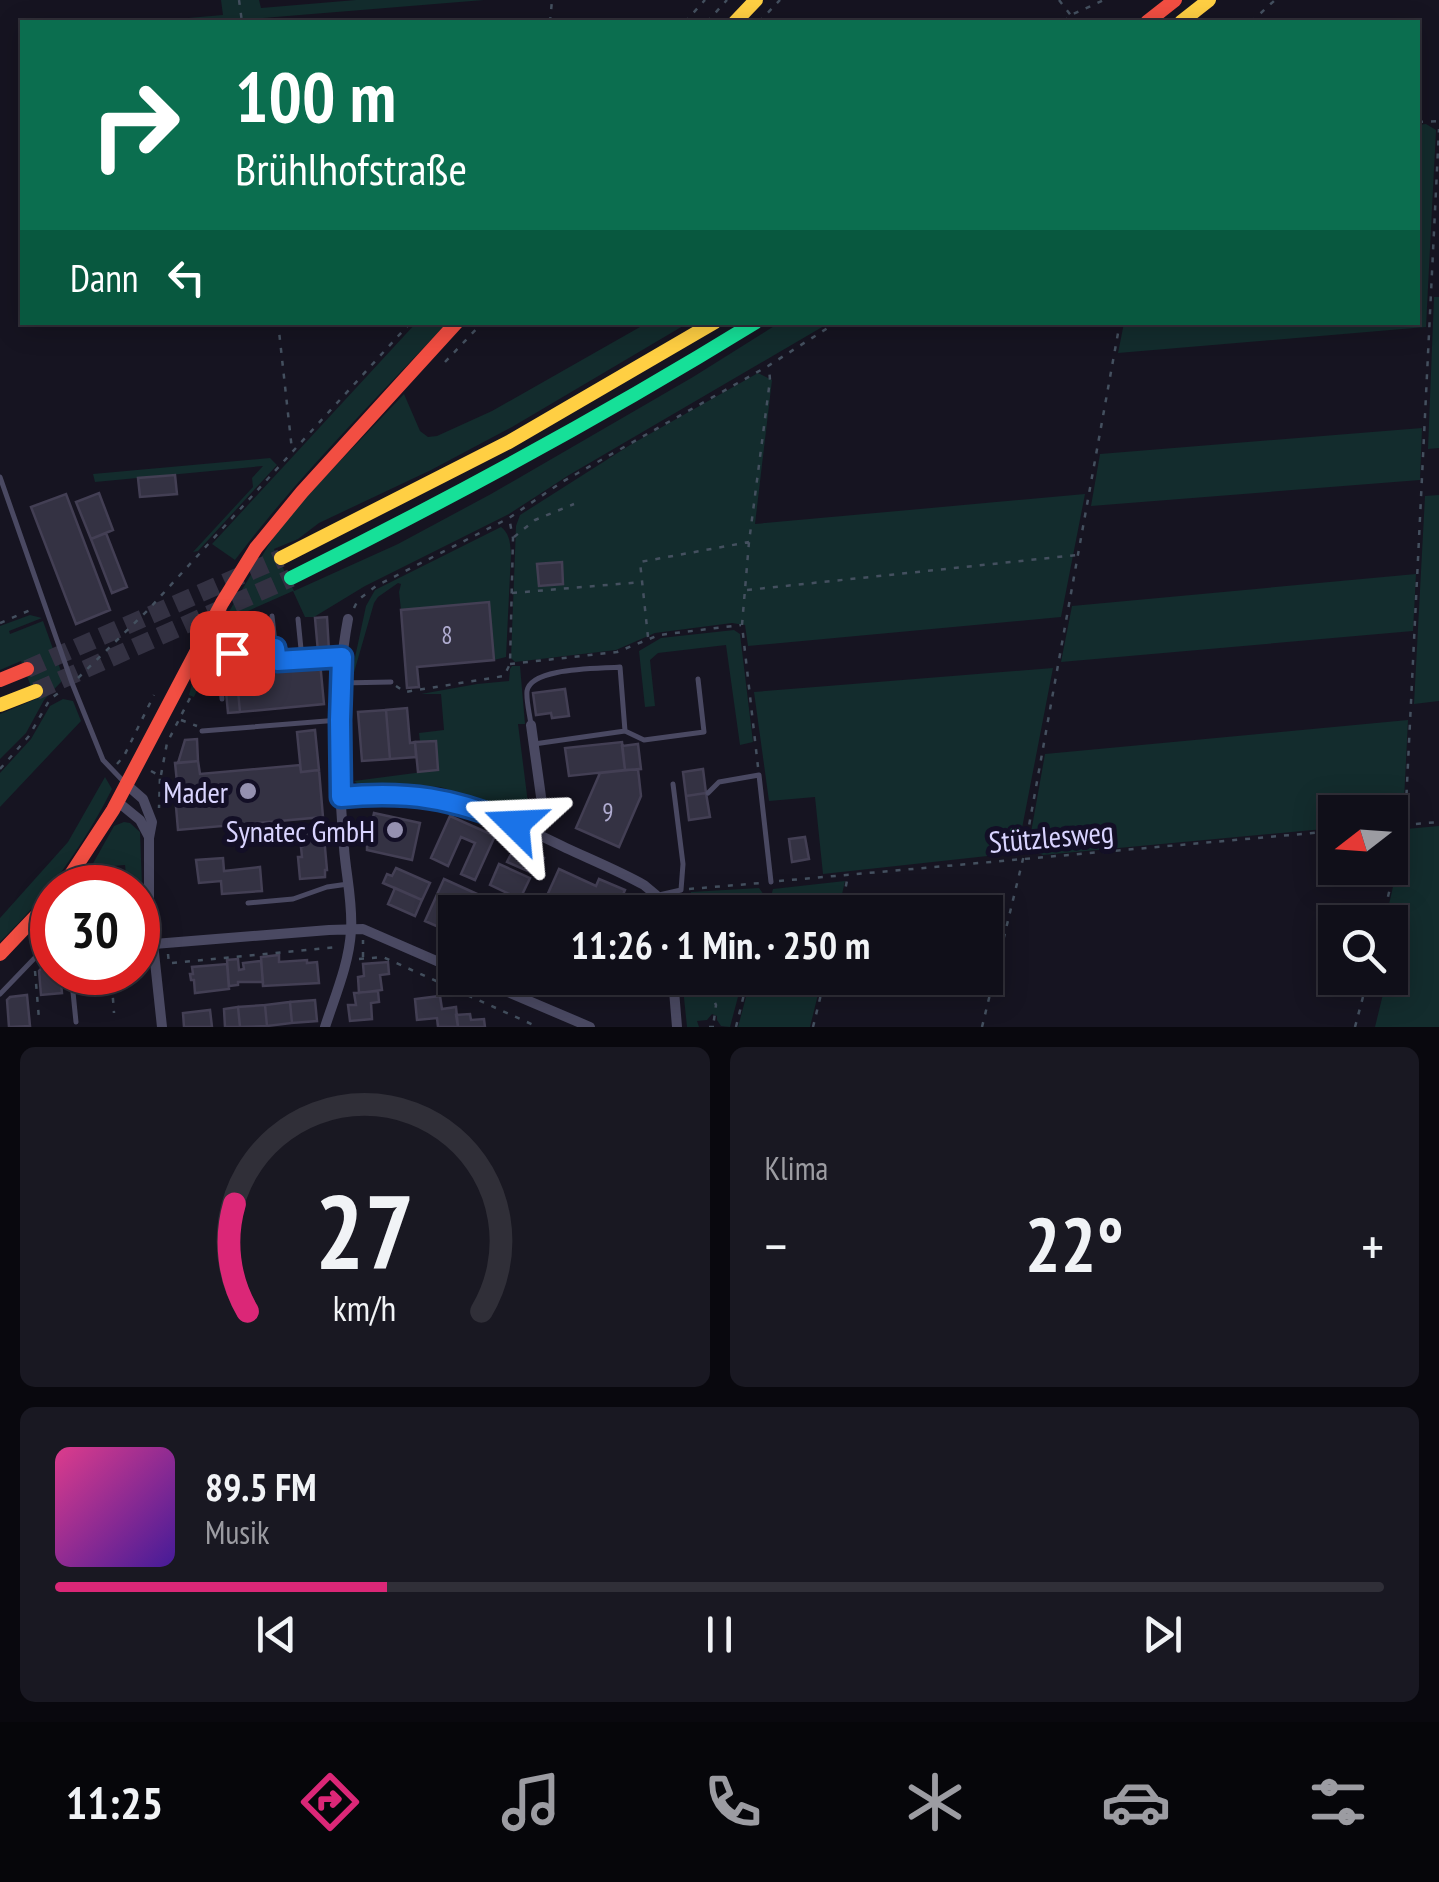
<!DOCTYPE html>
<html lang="de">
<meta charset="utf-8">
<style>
:root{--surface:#100f19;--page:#191822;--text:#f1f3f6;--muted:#9c9ca2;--line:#302f38;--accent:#db2777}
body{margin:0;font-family:"PT Sans Narrow",sans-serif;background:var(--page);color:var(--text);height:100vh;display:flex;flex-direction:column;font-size:38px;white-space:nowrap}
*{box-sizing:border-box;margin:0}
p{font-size:32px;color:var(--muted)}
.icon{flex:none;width:55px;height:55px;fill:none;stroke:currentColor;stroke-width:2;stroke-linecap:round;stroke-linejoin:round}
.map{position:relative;height:1027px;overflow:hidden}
.details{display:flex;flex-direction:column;gap:20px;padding:20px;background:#09080e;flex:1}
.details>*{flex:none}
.banner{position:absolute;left:20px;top:20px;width:1400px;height:305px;border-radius:0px;box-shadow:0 5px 25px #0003,0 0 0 2px var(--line);background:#0b6e4f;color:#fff;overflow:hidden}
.needle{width:65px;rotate:253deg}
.fabs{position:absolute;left:1318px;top:795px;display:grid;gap:20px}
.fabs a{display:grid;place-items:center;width:90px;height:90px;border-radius:0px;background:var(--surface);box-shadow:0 5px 25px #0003,0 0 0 2px var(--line);font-size:50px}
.speed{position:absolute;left:30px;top:865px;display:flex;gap:20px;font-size:50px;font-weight:700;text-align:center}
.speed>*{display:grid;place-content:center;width:130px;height:130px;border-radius:50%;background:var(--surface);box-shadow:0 5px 25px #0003,0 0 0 2px var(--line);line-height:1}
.speed .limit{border:15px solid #d22;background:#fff;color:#111}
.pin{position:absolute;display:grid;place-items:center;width:85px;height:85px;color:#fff;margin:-42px;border-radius:20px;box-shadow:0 5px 15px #0006}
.me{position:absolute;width:110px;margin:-55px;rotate:291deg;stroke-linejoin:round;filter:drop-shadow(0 0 8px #0008)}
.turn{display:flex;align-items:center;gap:35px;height:210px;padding:0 50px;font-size:45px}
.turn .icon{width:130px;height:130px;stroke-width:2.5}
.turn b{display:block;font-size:70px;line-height:85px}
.then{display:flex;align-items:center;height:95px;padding:0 50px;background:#0003;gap:20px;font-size:38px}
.big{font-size:75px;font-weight:700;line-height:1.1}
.details .tile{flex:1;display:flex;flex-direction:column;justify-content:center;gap:15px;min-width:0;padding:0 35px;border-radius:15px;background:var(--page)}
.details .dial{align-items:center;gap:0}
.dial svg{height:260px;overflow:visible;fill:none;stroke:var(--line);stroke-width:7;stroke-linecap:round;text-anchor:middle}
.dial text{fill:var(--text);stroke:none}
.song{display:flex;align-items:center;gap:30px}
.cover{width:120px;height:120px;border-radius:15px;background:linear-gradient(135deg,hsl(330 70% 55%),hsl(260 70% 35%))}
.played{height:10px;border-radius:5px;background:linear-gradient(90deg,var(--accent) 25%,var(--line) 25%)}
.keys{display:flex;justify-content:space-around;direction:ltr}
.heat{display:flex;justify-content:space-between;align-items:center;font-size:55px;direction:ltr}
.details .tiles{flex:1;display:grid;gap:20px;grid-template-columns:1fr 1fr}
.tile:last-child{grid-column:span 2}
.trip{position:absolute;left:438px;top:895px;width:565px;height:100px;border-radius:0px;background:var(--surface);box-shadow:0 5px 25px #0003,0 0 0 2px var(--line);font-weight:700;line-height:100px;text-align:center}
.dock{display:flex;height:160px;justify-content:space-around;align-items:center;background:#06060a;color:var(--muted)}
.dock .icon{width:70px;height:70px}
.dock .on{color:var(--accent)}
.dock b{font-size:45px;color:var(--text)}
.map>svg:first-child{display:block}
.green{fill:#132c2d}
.building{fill:#343243;stroke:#433f54;stroke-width:2.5}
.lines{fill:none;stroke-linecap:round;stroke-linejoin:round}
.highway-tunnel{stroke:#333142;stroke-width:18;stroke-dasharray:18 9;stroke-linecap:butt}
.path{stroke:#44505f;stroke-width:2.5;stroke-dasharray:5 8;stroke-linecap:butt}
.lane{stroke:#4a4962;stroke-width:5}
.street{stroke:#4a4962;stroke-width:10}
.fast{stroke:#16e098;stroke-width:14}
.slow{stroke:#ffcf43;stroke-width:14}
.jam{stroke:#f24e42;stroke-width:14}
.route-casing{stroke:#114b97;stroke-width:25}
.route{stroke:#1a73e8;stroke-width:18}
.poi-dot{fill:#9591b1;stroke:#130f26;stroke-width:4}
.labels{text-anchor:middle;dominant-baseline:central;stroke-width:10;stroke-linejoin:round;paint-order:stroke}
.number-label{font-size:25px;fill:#b0acd0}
.poi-label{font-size:30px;fill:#d9d4ff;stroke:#130f26;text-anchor:end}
.street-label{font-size:30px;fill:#d9d4ff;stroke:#130f26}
</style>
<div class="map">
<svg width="1439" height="1027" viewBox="0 0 1439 1027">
<rect width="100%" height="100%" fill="#161421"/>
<path class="green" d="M 221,0 L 259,0 L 261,8 L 356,0 L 484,0 L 263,18 L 263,22 L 142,22 L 223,15 Z
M 1426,124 L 1436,130 L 1426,327 L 1118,353 L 1124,323 L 1418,322 L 1418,125 Z
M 1434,297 L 1439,297 L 1439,448 L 1428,449 Z
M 416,323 L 447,323 C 375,400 299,475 235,560 L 212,544 Z
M 647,323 L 688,323 L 512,427 L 431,470 L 319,523 L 298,539 L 274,549 L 294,591 L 398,544 L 491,494 L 693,377 L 779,323 L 829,323 L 569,475 L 509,514 L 365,586 L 314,617 L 305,617 L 293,591 L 230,619 L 225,626 L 194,697 L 189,695 L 195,673 L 218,630 L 274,536 L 300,503 L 404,394 L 420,431 L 428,437 L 437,436 L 492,411 Z
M 758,373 L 772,380 L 755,524 L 1085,494 L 1061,617 L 748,646 L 745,625 L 732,623 L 655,633 L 616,650 L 515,662 L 511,658 L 516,526 L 520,515 L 630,445 Z
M 1422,428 L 1420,480 L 1091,506 L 1100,454 Z
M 270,458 L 277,465 L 198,551 L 193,552 L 253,487 L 252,478 L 263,466 L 95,482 L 93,474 Z
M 1439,495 L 1439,701 L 1414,704 L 1425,496 Z
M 501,527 C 510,534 510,543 511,554 L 506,657 L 494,660 L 489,603 L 401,610 L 399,592 L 401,584 L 398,583 L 378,597 L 374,603 L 353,676 L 351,676 L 366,606 L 375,590 Z
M 1416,574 L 1413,631 L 1061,662 L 1072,606 Z
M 30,615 L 42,618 L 9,631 L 10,634 L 43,621 L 62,674 L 61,682 L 44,700 L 26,733 L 0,759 L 0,714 L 36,699 L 21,661 L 0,670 L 0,626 Z
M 734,630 L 740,634 L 753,742 L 740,745 L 726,645 L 658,653 L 650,660 L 655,706 L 645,707 L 639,651 L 661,638 Z
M 512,666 L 520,666 L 525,724 L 518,724 L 530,819 L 481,799 L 440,787 L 358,784 L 354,781 L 438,770 L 436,741 L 420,742 L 419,733 L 444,730 L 441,694 L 421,694 L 477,684 L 509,681 L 510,669 Z
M 1053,668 L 1018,849 L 1015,853 L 823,874 L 815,797 L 769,801 L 754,692 Z
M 63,699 L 73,701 L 81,721 L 0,807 L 0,773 L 31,739 L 50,706 Z
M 1408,720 L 1403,821 L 1390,823 L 1390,812 L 1335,812 L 1335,828 L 1043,855 C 1033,851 1030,848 1030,838 L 1045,754 Z
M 105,777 L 112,789 C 83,847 46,897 0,942 L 0,918 L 68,842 Z
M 124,822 L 130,823 L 140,832 L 142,885 L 127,884 L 125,865 C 103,867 98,866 89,887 L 75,887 L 91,867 L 114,826 Z
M 1439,826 L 1439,1027 L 1375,1027 L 1384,990 L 1369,984 L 1370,978 L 1390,978 L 1390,922 L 1385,922 L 1406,829 Z
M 845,881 L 838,912 L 767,912 L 773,889 Z
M 759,888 L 764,895 L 759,912 L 672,912 L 667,900 L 670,895 L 681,893 L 689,901 L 691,892 Z
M 682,978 L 743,978 L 730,1027 L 721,1026 L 717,1020 L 717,1016 L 712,1014 L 707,1020 L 697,1021 L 699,1027 L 687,1027 Z
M 751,978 L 822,978 L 810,1027 L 738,1027 Z"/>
<path class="building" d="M 175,475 L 177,494 L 140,497 L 138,478 Z
M 99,493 L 113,530 L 91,539 L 76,502 Z
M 66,494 L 110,610 L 76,624 L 31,507 Z
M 106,533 L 127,587 L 112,593 L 91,539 Z
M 562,562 L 563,584 L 539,586 L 537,564 Z
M 489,602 L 494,660 L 417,667 L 419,687 L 407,688 L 401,610 Z
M 327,617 L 329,651 L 318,652 L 315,618 Z
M 320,662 L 324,704 L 240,712 L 236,670 Z
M 236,670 L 240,712 L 228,713 L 224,671 Z
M 565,689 L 569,716 L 552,718 L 551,713 L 536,715 L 533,693 Z
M 407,708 L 410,743 L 415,742 L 416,757 L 390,759 L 386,710 Z
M 386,710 L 390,759 L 362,761 L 358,712 Z
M 315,730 L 319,770 L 301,772 L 297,732 Z
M 197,739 L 198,761 L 178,763 L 185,740 Z
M 436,741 L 438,770 L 418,772 L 415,742 Z
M 622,742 L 625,770 L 569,776 L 565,748 Z
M 638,744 L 641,769 L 625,770 L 622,746 Z
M 198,761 L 200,774 L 300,765 L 301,772 L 319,770 L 323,817 L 178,830 L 174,783 L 177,782 L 175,763 Z
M 638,769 L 641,796 L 619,847 L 576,828 L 600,773 Z
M 703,769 L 706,793 L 686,796 L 683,772 Z
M 706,793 L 710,817 L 689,820 L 686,796 Z
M 374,813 L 420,823 L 412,860 L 367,850 L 367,837 L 369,837 Z
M 450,816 L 495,836 L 475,880 L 461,874 L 475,843 L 461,837 L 448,866 L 431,858 Z
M 323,825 L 327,870 L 325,870 L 325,877 L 300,879 L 298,857 L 302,857 L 301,847 L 304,846 L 301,827 Z
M 805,837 L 809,859 L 792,862 L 789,839 Z
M 515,846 L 544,858 L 537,875 L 507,862 Z
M 223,858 L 224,871 L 260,867 L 262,891 L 222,894 L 221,881 L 199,883 L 196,860 Z
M 499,864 L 530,878 L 520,899 L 490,885 Z
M 396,868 L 430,883 L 422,900 L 383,883 L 387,874 L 392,876 Z
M 559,869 L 596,886 L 599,879 L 625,890 L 622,897 L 647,906 L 644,912 L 547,912 L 541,909 Z
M 444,879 L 477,894 L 469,912 L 455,912 L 455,934 L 425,921 Z
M 395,888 L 422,900 L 415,916 L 388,904 Z
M 279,955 L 279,962 L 307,960 L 307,963 L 317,962 L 319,983 L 263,986 L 261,957 Z
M 238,959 L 239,970 L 244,969 L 243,963 L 261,961 L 263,982 L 238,982 L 238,985 L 229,986 L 227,960 Z
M 52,960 L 52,972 L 60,972 L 62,993 L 41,995 L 39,971 L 48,961 Z
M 388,962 L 389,974 L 380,975 L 382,990 L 359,993 L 358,977 L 364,976 L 363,964 Z
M 227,964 L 229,989 L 195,993 L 194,980 L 191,980 L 190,974 L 193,974 L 192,967 Z
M 378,991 L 379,1002 L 371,1003 L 372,1019 L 350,1021 L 348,1005 L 356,1005 L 354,993 Z
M 27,995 L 30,1026 L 9,1027 L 7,1000 L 10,997 Z
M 440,996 L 442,1009 L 456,1007 L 458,1027 L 438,1027 L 437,1018 L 417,1020 L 415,999 Z
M 315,1000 L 317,1021 L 292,1023 L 290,1002 Z
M 290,1002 L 292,1023 L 267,1026 L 265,1005 Z
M 265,1005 L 267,1026 L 240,1027 L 238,1007 Z
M 238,1007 L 240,1027 L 225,1027 L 224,1009 Z
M 210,1010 L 212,1027 L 184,1027 L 183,1013 Z
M 470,1014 L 471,1020 L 484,1019 L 485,1027 L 458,1027 L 456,1015 Z"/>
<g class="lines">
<path class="highway-tunnel" d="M 27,669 L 281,558
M 36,691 L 291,578"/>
<path class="path" d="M 239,0 L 242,22
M 1059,0 L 1076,22
M 550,22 L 552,0
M 685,22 L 705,0
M 707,22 L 727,0
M 759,22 L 780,0
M 1064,22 L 1071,15 L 1104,0
M 1251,22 L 1275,0
M 1418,122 L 1439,121
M 278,322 L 292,450
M 445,362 L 483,322
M 514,537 L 535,520 L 574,504
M 747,590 L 1077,555
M 512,593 L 642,582
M 354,608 L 358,600 L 376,586 L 509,518 L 562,482 L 768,366 L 837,322
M 0,623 L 35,608
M 648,637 L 640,562 L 749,542
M 510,664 L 617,652 L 659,635 L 741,625
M 78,678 L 148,610 L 411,322
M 396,686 L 405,692 L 504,676 L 510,664 L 513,538 L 509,518
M 181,720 L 197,726
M 117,764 L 124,756 L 154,695
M 758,767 L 742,625 L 749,542 L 770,380 L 769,367
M 0,769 L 29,736 L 50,699 L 64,689
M 151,771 L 160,776 L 159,808
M 161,775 L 167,743 L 190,698
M 1390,826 L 1439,822
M 779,881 L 1335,831
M 689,889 L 761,883
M 685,899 L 687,912
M 763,912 L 769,890
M 841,912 L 848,875
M 1382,922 L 1405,825 L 1439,129
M 168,954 L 169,964
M 363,957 L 363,940
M 359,959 L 383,957 L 538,1027
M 172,963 L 338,947
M 35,971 L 39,1019
M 111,972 L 114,1013
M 711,978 L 710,992 L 716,1005 L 713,1027
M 709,1027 L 715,1027
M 736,1027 L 748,978
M 813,1027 L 825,978
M 982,1027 L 1023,859 L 1120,322
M 1355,1027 L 1368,978"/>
<path class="lane" d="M 0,477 L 72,683 L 103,760 L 125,783
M 272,616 L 277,661 L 342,657
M 298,619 L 302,659
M 341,683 L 391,682
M 222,699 L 220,671 L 232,653 L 275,648
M 531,725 C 530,715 526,701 527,691 C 531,667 600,669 620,667 L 625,731 L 534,744
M 202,731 L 339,720
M 625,731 L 644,740 L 704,732 L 698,679
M 708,793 L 719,782 L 759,775 L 771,882
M 659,895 L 681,890 L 683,864 L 673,784
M 248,903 L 293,899 L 327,887 L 348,884
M 71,972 L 76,1022
M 0,994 L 52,940"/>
<path class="street" d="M 531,725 L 543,811 L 537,834
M 127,785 L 143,799 L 152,822 L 149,838 L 149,906 L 162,1027
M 341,797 C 372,795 404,793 435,798 C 481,805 524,828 566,848 C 592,860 619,871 644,885 L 656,895 L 663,912
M 118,802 L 140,820 L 149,837
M 154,944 L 329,930 L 363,929 L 455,969
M 475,978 L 590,1027
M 673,978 L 677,1027
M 325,1027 C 335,996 349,964 351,931 C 353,904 346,875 344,848 C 338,773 334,693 348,619"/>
<path class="fast" d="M 291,578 C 450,499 605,415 756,322"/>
<path class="slow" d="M 735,22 L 756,0
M 1181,22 L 1209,0
M 281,558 L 509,442 L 715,322
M 0,705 L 36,691"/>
<path class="jam" d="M 1147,22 L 1175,0
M 0,680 L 27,669
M 62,888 L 113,810 L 222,603 L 256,548 L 302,492 L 457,322
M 0,954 L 52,899"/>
</g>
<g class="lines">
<g class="route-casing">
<path id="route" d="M 232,653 L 275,648 L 277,661 L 342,657 L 340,720 L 341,797 C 409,791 452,798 515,824"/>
</g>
<use href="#route" class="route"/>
</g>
<g class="poi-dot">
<circle cx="248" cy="791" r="10"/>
<circle cx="395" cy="830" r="10"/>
</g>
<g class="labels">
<g class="number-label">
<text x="447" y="635">8</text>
<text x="608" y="812">9</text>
</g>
<g class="poi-label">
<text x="228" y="791">Mader</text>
<text x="375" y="830">Synatec GmbH</text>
</g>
<g class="street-label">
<text transform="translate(1051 836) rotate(-5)">Stützlesweg</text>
</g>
</g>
</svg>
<div class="fabs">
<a><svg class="needle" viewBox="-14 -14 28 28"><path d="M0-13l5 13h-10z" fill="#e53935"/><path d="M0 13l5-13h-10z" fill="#9c9ca2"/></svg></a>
<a><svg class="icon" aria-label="search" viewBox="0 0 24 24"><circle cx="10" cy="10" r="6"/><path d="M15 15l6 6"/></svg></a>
</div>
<div class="speed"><div class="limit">30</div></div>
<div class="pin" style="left:232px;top:653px;background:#d93025"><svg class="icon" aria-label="arrive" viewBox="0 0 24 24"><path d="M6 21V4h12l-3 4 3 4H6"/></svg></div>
<svg class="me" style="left:515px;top:824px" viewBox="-20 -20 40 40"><path d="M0-17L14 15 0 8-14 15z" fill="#1a73e8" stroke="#fff" stroke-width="4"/></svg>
<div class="trip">11:26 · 1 Min. · 250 m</div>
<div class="banner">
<div class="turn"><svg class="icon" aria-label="right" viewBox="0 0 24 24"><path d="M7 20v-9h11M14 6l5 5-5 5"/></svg><div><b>100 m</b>Brühlhofstraße</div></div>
<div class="then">Dann<svg class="icon" aria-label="left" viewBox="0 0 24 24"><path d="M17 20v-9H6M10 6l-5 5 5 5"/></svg></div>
</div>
</div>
<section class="details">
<div class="tiles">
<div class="tile dial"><svg viewBox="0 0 100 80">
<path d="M14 69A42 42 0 1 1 86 69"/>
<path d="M14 69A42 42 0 0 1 10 36" stroke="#db2777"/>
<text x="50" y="56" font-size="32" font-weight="700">27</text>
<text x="50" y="72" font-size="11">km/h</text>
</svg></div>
<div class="tile"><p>Klima</p>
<div class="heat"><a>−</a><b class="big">22°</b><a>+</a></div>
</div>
<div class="tile">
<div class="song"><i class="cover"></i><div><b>89.5 FM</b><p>Musik</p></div></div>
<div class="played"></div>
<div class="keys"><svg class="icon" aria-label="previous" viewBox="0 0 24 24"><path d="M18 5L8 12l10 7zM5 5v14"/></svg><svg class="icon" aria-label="pause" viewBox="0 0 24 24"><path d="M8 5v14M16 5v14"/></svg><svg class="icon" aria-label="next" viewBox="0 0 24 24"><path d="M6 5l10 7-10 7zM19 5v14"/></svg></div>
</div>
</div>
</section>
<nav class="dock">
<b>11:25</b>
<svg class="icon on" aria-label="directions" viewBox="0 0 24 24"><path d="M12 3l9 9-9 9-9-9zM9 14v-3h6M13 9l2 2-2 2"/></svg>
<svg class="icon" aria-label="music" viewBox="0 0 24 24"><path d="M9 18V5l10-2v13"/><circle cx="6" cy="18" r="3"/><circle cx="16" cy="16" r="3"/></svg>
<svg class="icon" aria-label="phone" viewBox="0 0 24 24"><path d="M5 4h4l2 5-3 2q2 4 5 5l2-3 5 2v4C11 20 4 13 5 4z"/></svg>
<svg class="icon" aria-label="climate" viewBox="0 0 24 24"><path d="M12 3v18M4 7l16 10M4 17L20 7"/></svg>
<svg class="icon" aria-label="car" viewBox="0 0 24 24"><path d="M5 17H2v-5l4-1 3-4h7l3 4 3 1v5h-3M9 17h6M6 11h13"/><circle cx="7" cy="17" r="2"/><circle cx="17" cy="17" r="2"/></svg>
<svg class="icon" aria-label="filters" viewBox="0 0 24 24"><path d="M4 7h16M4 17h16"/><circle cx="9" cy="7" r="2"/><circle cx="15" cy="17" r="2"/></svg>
</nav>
